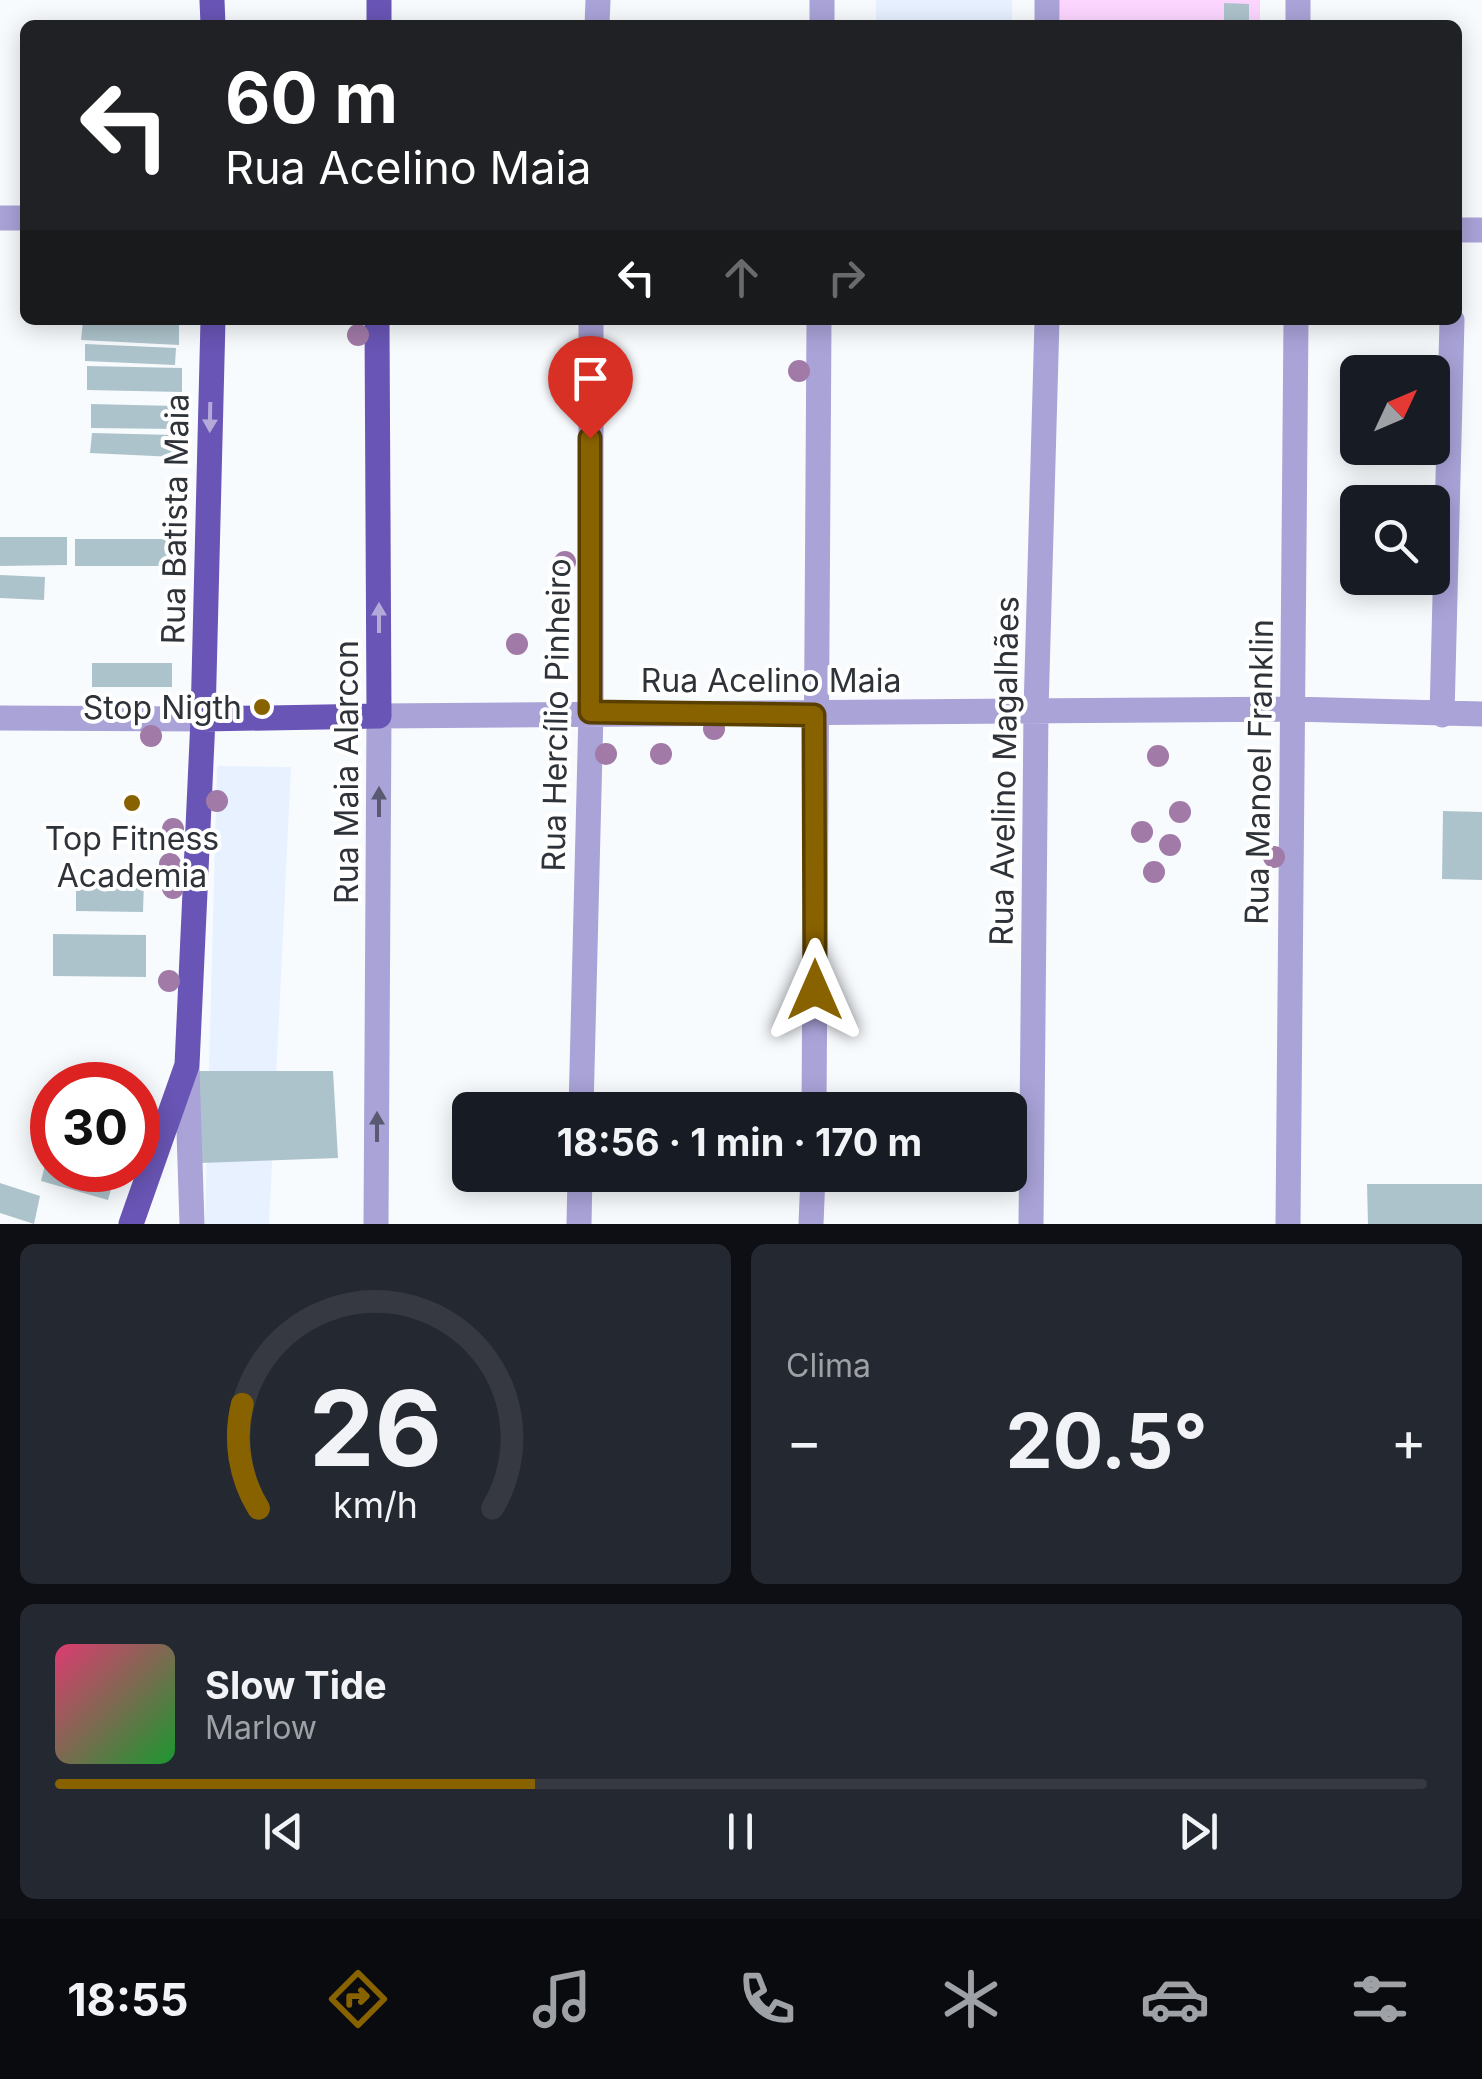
<!DOCTYPE html>
<html lang="pt">
<meta charset="utf-8">
<style>
:root{--surface:#171b24;--page:#242831;--text:#f1f3f6;--muted:#9ea1a6;--line:#363941;--accent:#896200}
body{margin:0;font-family:Inter,sans-serif;background:var(--page);color:var(--text);height:100vh;display:flex;flex-direction:column;font-size:38px;white-space:nowrap}
*{box-sizing:border-box;margin:0}
p{font-size:32px;color:var(--muted)}
.icon{flex:none;width:55px;height:55px;fill:none;stroke:currentColor;stroke-width:2;stroke-linecap:round;stroke-linejoin:round}
.map{position:relative;height:1224px;overflow:hidden}
.side{display:flex;flex-direction:column;gap:20px;padding:20px;background:#0d0f14;flex:1}
.side>*{flex:none}
.banner{position:absolute;left:20px;top:20px;width:1442px;height:305px;border-radius:15px;box-shadow:0 5px 25px #0003;background:#202124;color:#fff;overflow:hidden}
.needle{width:65px;rotate:46deg}
.fabs{position:absolute;left:1340px;top:355px;display:grid;gap:20px}
.fabs a{display:grid;place-items:center;width:110px;height:110px;border-radius:15px;background:var(--surface);box-shadow:0 5px 25px #0003;font-size:50px}
.speed{position:absolute;left:30px;top:1062px;display:flex;gap:20px;font-size:50px;font-weight:700;text-align:center}
.speed>*{display:grid;place-content:center;width:130px;height:130px;border-radius:50%;background:var(--surface);box-shadow:0 5px 25px #0003;line-height:1}
.speed .limit{border:15px solid #d22;background:#fff;color:#111}
.pin{position:absolute;display:grid;place-items:center;width:85px;height:85px;color:#fff;margin:-102px -42px;border-radius:50% 50% 50% 0;rotate:-45deg;box-shadow:0 0 10px #0007}
.pin .icon{rotate:45deg}
.me{position:absolute;width:110px;margin:-55px;rotate:0deg;stroke-linejoin:round;filter:drop-shadow(0 0 8px #0008)}
.turn{display:flex;align-items:center;gap:35px;height:210px;padding:0 40px;font-size:45px}
.turn .icon{width:130px;height:130px;stroke-width:2.5}
.turn b{display:block;font-size:70px;line-height:85px}
.lanes{display:flex;align-items:center;height:95px;padding:0 40px;background:#0003;justify-content:center;gap:50px;direction:ltr}
.lanes .off{opacity:.35}
.big{font-size:75px;font-weight:700;line-height:1.1}
.side .widget{flex:1;display:flex;flex-direction:column;justify-content:center;gap:15px;min-width:0;padding:0 35px;border-radius:15px;background:var(--page)}
.side .dial{align-items:center;gap:0}
.dial svg{height:260px;overflow:visible;fill:none;stroke:var(--line);stroke-width:7;stroke-linecap:round;text-anchor:middle}
.dial text{fill:var(--text);stroke:none}
.song{display:flex;align-items:center;gap:30px}
.cover{width:120px;height:120px;border-radius:15px;background:linear-gradient(135deg,hsl(340 70% 55%),hsl(130 70% 35%))}
.played{height:10px;border-radius:5px;background:linear-gradient(90deg,var(--accent) 35%,var(--line) 35%)}
.keys{display:flex;justify-content:space-around;direction:ltr}
.heat{display:flex;justify-content:space-between;align-items:center;font-size:55px;direction:ltr}
.side .tiles{flex:1;display:grid;gap:20px;grid-template-columns:1fr 1fr}
.widget:last-child{grid-column:span 2}
.trip{position:absolute;left:452px;top:1092px;width:575px;height:100px;border-radius:15px;background:var(--surface);box-shadow:0 5px 25px #0003;font-weight:700;line-height:100px;text-align:center}
.tabs{display:flex;height:160px;justify-content:space-around;align-items:center;background:#090b0e;color:var(--muted)}
.tabs .icon{width:70px;height:70px}
.tabs .on{color:var(--accent)}
.tabs b{font-size:45px;color:var(--text)}
.map>svg:first-child{display:block}
.built{fill:#e7f1ff}
.green{fill:#fdd6ff}
.building{fill:#adc3cb}
.lines{fill:none;stroke-linecap:round;stroke-linejoin:round}
.minor{stroke:#a9a3d8;stroke-width:25}
.major{stroke:#6955b5;stroke-width:25}
.tree{fill:#a17aa7}
.oneway{fill:#b4aada}
.oneway2{fill:#595a71}
.route-casing{stroke:#594000;stroke-width:25}
.route{stroke:#896200;stroke-width:18}
.poi-dot{fill:#896200;stroke:#fff;stroke-width:4}
.labels{text-anchor:middle;dominant-baseline:central;stroke-width:8;stroke-linejoin:round;paint-order:stroke}
.street-label{font-size:32px;fill:#2e3339;stroke:#fff}
.poi-label{font-size:32px;fill:#2e3339;stroke:#fff;text-anchor:end}
</style>
<div class="map">
<svg width="1482" height="1224" viewBox="0 0 1482 1224">
<rect width="100%" height="100%" fill="#f8fbfe"/>
<path class="built" d="M 876,0 L 1012,0 L 1012,25 L 876,25 Z
M 217,766 L 291,767 L 269,1224 L 205,1224 Z"/>
<path class="green" d="M 1059,0 L 1260,0 L 1260,25 L 1060,25 Z"/>
<path class="building" d="M 1224,3 L 1249,4 L 1249,25 L 1224,25 Z
M 83,320 L 179,320 L 179,345 L 81,340 Z
M 85,344 L 176,348 L 175,365 L 85,361 Z
M 87,366 L 182,368 L 182,392 L 87,390 Z
M 91,404 L 176,406 L 176,429 L 91,428 Z
M 92,433 L 174,435 L 175,457 L 90,453 Z
M 0,537 L 67,537 L 67,565 L 0,566 Z
M 75,539 L 175,539 L 176,566 L 75,566 Z
M 0,575 L 45,577 L 44,600 L 0,598 Z
M 92,663 L 172,663 L 172,687 L 92,687 Z
M 1443,811 L 1482,812 L 1482,880 L 1442,879 Z
M 76,880 L 144,881 L 143,912 L 76,911 Z
M 53,934 L 146,935 L 146,977 L 53,976 Z
M 198,1071 L 333,1071 L 338,1158 L 200,1163 Z
M 48,1153 L 52,1154 L 52,1170 L 116,1172 L 108,1200 L 41,1181 Z
M 0,1183 L 40,1196 L 34,1224 L 0,1213 Z
M 1367,1184 L 1482,1184 L 1482,1224 L 1368,1224 Z"/>
<g class="lines">
<path class="minor" d="M 1047,0 L 1047,25
M 597,25 L 598,0
M 822,25 L 822,0
M 1298,25 L 1298,0
M 0,218 L 25,218
M 1458,230 L 1482,230
M 1442,715 L 1452,320
M 0,718 L 203,719
M 187,1069 L 192,1224
M 581,1110 L 591,712 L 591,320
M 814,1110 L 819,320
M 376,1224 L 379,716 L 1292,709 L 1482,714
M 579,1224 L 580,1175
M 811,1224 L 813,1175
M 1031,1224 L 1036,711 L 1047,320
M 1288,1224 L 1296,320"/>
<path class="major" d="M 212,0 L 213,25
M 379,25 L 379,0
M 203,719 L 379,716 L 377,320
M 131,1224 L 187,1065 L 203,719 L 213,320"/>
</g>
<g class="tree">
<circle cx="358" cy="335" r="11"/>
<circle cx="799" cy="371" r="11"/>
<circle cx="565" cy="562" r="11"/>
<circle cx="517" cy="644" r="11"/>
<circle cx="714" cy="729" r="11"/>
<circle cx="151" cy="736" r="11"/>
<circle cx="606" cy="754" r="11"/>
<circle cx="661" cy="754" r="11"/>
<circle cx="1158" cy="756" r="11"/>
<circle cx="217" cy="801" r="11"/>
<circle cx="1180" cy="812" r="11"/>
<circle cx="173" cy="829" r="11"/>
<circle cx="1142" cy="832" r="11"/>
<circle cx="1170" cy="845" r="11"/>
<circle cx="1274" cy="857" r="11"/>
<circle cx="170" cy="864" r="11"/>
<circle cx="1154" cy="872" r="11"/>
<circle cx="173" cy="888" r="11"/>
<circle cx="169" cy="981" r="11"/>
</g>
<defs><path id="oneway-solid" d="M-6-.8H1V-3.2L6.5 0L1 3.2V.8H-6Z" transform="scale(2.5)"/></defs>
<g class="oneway">
<use href="#oneway-solid" transform="translate(210 417) rotate(91)"/>
<use href="#oneway-solid" transform="translate(379 618) rotate(-90)"/>
</g>
<g class="oneway2">
<use href="#oneway-solid" transform="translate(379 802) rotate(-90)"/>
<use href="#oneway-solid" transform="translate(377 1127) rotate(-90)"/>
</g>
<g class="lines">
<g class="route-casing">
<path id="route" d="M 590,438 L 590,712 L 814,715 L 815,990"/>
</g>
<use href="#route" class="route"/>
</g>
<g class="poi-dot">
<circle cx="262" cy="707" r="10"/>
<circle cx="132" cy="803" r="10"/>
</g>
<g class="labels">
<g class="street-label">
<text transform="translate(175 519) rotate(-89)">Rua Batista Maia</text>
<text x="771" y="680">Rua Acelino Maia</text>
<text transform="translate(556 715) rotate(-89)">Rua Hercílio Pinheiro</text>
<text transform="translate(1004 771) rotate(-89)">Rua Avelino Magalhães</text>
<text transform="translate(346 772) rotate(-90)">Rua Maia Alarcon</text>
<text transform="translate(1259 772) rotate(-89)">Rua Manoel Franklin</text>
</g>
<g class="poi-label">
<text x="242" y="707">Stop Nigth</text>
<text x="132" y="838" text-anchor="middle">Top Fitness<tspan x="132" dy="37">Academia</tspan></text>
</g>
</g>
</svg>
<div class="fabs">
<a><svg class="needle" viewBox="-14 -14 28 28"><path d="M0-13l5 13h-10z" fill="#e53935"/><path d="M0 13l5-13h-10z" fill="#9ea1a6"/></svg></a>
<a><svg class="icon" aria-label="search" viewBox="0 0 24 24"><circle cx="10" cy="10" r="6"/><path d="M15 15l6 6"/></svg></a>
</div>
<div class="speed"><div class="limit">30</div></div>
<div class="pin" style="left:590px;top:438px;background:#d93025"><svg class="icon" aria-label="arrive" viewBox="0 0 24 24"><path d="M6 21V4h12l-3 4 3 4H6"/></svg></div>
<svg class="me" style="left:815px;top:990px" viewBox="-20 -20 40 40"><path d="M0-17L14 15 0 8-14 15z" fill="#896200" stroke="#fff" stroke-width="4"/></svg>
<div class="trip">18:56 · 1 min · 170 m</div>
<div class="banner">
<div class="turn"><svg class="icon" aria-label="left" viewBox="0 0 24 24"><path d="M17 20v-9H6M10 6l-5 5 5 5"/></svg><div><b>60 m</b>Rua Acelino Maia</div></div>
<div class="lanes"><svg class="icon" aria-label="left" viewBox="0 0 24 24"><path d="M17 20v-9H6M10 6l-5 5 5 5"/></svg><svg class="icon off" aria-label="ahead" viewBox="0 0 24 24"><path d="M12 20V5M6 11l6-6 6 6"/></svg><svg class="icon off" aria-label="right" viewBox="0 0 24 24"><path d="M7 20v-9h11M14 6l5 5-5 5"/></svg></div>
</div>
</div>
<section class="side">
<div class="tiles">
<div class="widget dial"><svg viewBox="0 0 100 80">
<path d="M14 69A42 42 0 1 1 86 69"/>
<path d="M14 69A42 42 0 0 1 9 37" stroke="#896200"/>
<text x="50" y="56" font-size="32" font-weight="700">26</text>
<text x="50" y="72" font-size="11">km/h</text>
</svg></div>
<div class="widget"><p>Clima</p>
<div class="heat"><a>−</a><b class="big">20.5°</b><a>+</a></div>
</div>
<div class="widget">
<div class="song"><i class="cover"></i><div><b>Slow Tide</b><p>Marlow</p></div></div>
<div class="played"></div>
<div class="keys"><svg class="icon" aria-label="previous" viewBox="0 0 24 24"><path d="M18 5L8 12l10 7zM5 5v14"/></svg><svg class="icon" aria-label="pause" viewBox="0 0 24 24"><path d="M8 5v14M16 5v14"/></svg><svg class="icon" aria-label="next" viewBox="0 0 24 24"><path d="M6 5l10 7-10 7zM19 5v14"/></svg></div>
</div>
</div>
</section>
<nav class="tabs">
<b>18:55</b>
<svg class="icon on" aria-label="directions" viewBox="0 0 24 24"><path d="M12 3l9 9-9 9-9-9zM9 14v-3h6M13 9l2 2-2 2"/></svg>
<svg class="icon" aria-label="music" viewBox="0 0 24 24"><path d="M9 18V5l10-2v13"/><circle cx="6" cy="18" r="3"/><circle cx="16" cy="16" r="3"/></svg>
<svg class="icon" aria-label="phone" viewBox="0 0 24 24"><path d="M5 4h4l2 5-3 2q2 4 5 5l2-3 5 2v4C11 20 4 13 5 4z"/></svg>
<svg class="icon" aria-label="climate" viewBox="0 0 24 24"><path d="M12 3v18M4 7l16 10M4 17L20 7"/></svg>
<svg class="icon" aria-label="car" viewBox="0 0 24 24"><path d="M5 17H2v-5l4-1 3-4h7l3 4 3 1v5h-3M9 17h6M6 11h13"/><circle cx="7" cy="17" r="2"/><circle cx="17" cy="17" r="2"/></svg>
<svg class="icon" aria-label="filters" viewBox="0 0 24 24"><path d="M4 7h16M4 17h16"/><circle cx="9" cy="7" r="2"/><circle cx="15" cy="17" r="2"/></svg>
</nav>
